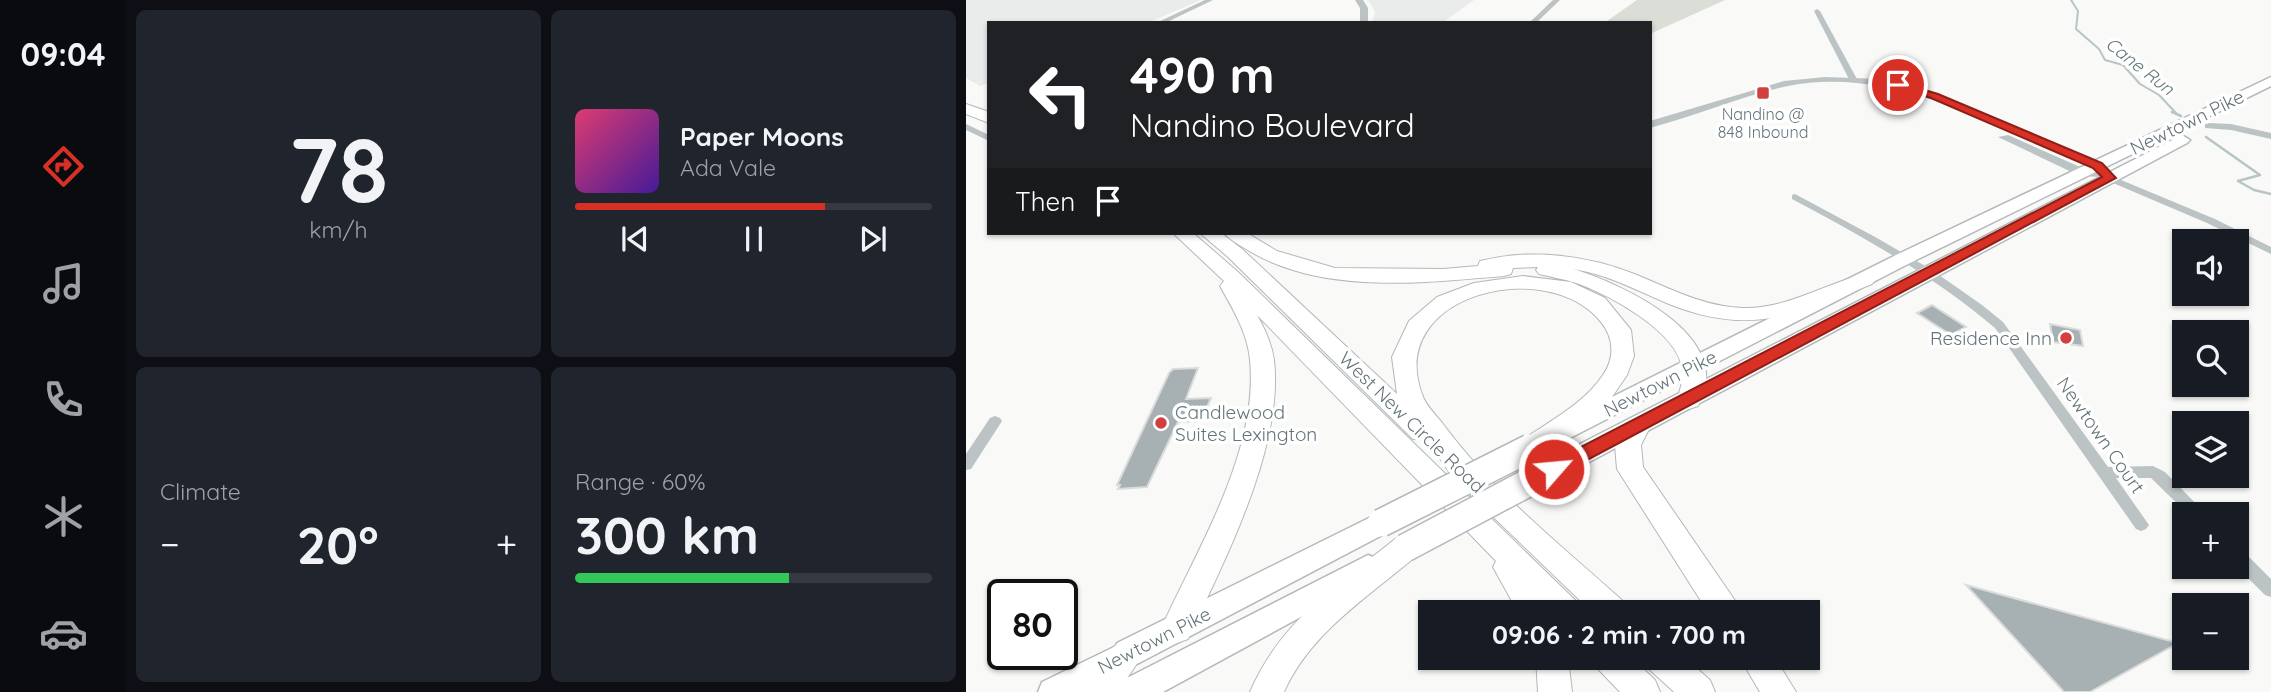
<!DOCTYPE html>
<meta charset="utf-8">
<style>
:root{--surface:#171b24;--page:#20242c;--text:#f1f3f6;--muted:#9ea1a6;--line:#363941;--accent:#d93025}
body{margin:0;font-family:Quicksand,sans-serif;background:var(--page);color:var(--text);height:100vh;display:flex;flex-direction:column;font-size:26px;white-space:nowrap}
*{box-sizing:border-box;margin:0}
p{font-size:23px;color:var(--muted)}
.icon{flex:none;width:38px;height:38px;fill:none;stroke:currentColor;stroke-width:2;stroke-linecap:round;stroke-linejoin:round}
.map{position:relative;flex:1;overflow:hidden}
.panel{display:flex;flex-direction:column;gap:10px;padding:10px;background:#0d0f14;width:840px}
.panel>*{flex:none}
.hud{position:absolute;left:21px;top:21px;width:665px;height:214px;border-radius:0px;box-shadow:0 2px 5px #0004;background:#202124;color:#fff;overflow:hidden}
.controls{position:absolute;left:1206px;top:229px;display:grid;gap:14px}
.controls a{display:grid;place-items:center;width:77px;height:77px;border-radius:0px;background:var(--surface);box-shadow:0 2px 5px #0004;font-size:35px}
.speed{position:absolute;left:21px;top:579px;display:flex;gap:14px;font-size:35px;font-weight:700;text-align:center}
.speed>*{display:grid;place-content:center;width:91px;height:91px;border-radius:50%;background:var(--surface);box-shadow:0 2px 5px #0004;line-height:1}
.speed .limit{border:4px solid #111;border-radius:10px;background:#fff;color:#111}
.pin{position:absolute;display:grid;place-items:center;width:60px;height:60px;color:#fff;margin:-30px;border:4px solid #fff;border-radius:50%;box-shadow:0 2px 7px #0007}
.me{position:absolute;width:77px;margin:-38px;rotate:63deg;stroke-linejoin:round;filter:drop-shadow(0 0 5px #0008)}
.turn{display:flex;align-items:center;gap:24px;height:147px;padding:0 28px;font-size:32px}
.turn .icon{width:91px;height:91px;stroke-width:2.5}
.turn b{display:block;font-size:49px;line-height:60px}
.then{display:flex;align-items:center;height:66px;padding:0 28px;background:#0003;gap:14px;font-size:26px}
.big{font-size:52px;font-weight:700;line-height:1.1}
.panel .tile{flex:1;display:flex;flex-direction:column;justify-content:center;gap:10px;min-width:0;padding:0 24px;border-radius:10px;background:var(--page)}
.panel .dial{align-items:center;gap:0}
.dial b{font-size:91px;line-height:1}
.song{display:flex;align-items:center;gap:21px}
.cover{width:84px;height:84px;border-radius:10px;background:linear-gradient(135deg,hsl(340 70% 55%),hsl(260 70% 35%))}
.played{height:7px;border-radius:4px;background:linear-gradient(90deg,var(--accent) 70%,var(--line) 70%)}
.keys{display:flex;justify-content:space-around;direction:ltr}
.heat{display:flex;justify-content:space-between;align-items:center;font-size:38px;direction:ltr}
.charge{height:10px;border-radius:5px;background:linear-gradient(90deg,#34c759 60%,var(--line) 0)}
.panel .tiles{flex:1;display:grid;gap:10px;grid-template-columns:repeat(2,1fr)}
.trip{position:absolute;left:452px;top:600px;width:402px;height:70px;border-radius:0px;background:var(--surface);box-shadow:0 2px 5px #0004;font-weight:700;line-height:70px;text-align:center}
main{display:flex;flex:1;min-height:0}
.tabs{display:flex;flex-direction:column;width:126px;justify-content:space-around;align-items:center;background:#090b0e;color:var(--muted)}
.tabs .icon{width:49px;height:49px}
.tabs .current{color:var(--accent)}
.tabs b{font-size:32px;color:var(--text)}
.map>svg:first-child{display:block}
.built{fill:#eaebeb}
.green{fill:#dbded7}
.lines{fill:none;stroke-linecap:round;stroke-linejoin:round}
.stream-far1{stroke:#b7c5c6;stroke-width:2}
.stream{stroke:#b7c5c6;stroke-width:2.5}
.building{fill:#a7b1b4;stroke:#dbdbda;stroke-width:2}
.primary-casing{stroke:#b3b9bb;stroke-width:3}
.trunk-casing{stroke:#b3b8ba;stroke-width:3}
.motorway-casing{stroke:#b3b8ba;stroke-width:2}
.minor{fill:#bcc3c4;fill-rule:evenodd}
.tertiary{fill:#bcc3c4;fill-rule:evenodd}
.primary{fill:#fff;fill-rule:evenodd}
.trunk{fill:#fff;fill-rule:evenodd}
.motorway{fill:#fff;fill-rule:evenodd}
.trunk-bridge-casing{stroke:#b3b8ba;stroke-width:30;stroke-linecap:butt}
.trunk-bridge{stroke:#fff;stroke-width:27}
.route{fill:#d93025;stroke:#8d1f18;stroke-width:2}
.poi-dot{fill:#d23f3f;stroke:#fff;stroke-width:2.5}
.labels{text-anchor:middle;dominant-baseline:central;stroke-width:7;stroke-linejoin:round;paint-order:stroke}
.far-poi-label{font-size:16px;fill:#637579;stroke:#fff}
.far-water-label{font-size:18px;font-style:italic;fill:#627879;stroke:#fff}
.street-label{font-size:19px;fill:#637579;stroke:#fff}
.poi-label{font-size:19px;fill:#637579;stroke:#fff;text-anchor:end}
</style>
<main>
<nav class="tabs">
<b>09:04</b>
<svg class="icon current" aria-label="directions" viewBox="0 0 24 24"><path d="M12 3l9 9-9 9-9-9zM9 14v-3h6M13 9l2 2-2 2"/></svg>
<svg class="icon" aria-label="music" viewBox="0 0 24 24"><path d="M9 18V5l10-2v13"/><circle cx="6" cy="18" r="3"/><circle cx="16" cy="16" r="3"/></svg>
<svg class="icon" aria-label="phone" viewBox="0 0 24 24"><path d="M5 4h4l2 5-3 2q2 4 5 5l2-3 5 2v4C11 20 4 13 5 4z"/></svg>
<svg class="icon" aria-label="climate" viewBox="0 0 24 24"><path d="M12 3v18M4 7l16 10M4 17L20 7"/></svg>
<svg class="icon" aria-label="car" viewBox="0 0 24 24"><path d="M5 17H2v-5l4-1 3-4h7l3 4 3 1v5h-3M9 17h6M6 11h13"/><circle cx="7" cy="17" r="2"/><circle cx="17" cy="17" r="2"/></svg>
</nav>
<section class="panel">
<div class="tiles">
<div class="tile dial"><b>78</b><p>km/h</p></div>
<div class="tile">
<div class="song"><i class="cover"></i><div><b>Paper Moons</b><p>Ada Vale</p></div></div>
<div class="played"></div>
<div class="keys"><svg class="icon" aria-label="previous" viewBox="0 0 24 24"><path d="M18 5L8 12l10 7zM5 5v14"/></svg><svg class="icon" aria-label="pause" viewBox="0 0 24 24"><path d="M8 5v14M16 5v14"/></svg><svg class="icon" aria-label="next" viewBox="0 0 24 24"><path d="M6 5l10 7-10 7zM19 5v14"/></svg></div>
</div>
<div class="tile"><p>Climate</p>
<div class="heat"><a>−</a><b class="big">20°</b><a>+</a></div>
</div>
<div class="tile"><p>Range · 60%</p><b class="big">300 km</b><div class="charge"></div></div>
</div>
</section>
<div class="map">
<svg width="1305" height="692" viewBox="0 0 1305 692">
<rect width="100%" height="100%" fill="#f9f9f7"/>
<path class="built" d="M 0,0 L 235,0 L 181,23 L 23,23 L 23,83 L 14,86 L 0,78 Z
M 402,0 L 508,0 L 476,23 L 406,23 L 409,12 Z"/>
<path class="green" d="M 671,0 L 759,0 L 684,34 L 684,23 L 638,23 Z"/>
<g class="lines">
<path class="stream-far1" d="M 1105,0 L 1112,11 L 1110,29 L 1133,49 L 1139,60 L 1157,65 L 1174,84 L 1193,95 L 1210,113"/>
<path class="stream" d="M 1206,112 L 1215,116
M 1240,137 L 1294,175 L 1272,181 L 1288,190 L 1305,194"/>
</g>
<path class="building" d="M 966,305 L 1000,327 L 985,335 L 951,313 Z
M 1084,324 L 1114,330 L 1117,346 L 1087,342 Z
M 232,368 L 220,399 L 245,398 L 235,421 L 212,422 L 181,487 L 152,489 L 154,485 L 151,485 L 203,373 L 207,369 Z
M 1000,585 L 1212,643 L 1124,692 L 1098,692 Z"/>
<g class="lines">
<g class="primary-casing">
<path id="primary" d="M 148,647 L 158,651 L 162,660 L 158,669 L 115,692 L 72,692 L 76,682 Z"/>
</g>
<g class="trunk-casing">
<path id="trunk" d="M 1305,77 L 1305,86 L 944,263 L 606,437 L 598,440 L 590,437 L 586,431 L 590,425 L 930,255 Z
M 1216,135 L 1224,140 L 1221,143 L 597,476 L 588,478 L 579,476 L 576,469 L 579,462 Z
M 415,512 L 424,515 L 428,523 L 424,531 L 173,663 L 162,667 L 151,663 L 147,653 L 151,643 Z
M 402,555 L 412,559 L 416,567 L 412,575 L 197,692 L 150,692 L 155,681 Z"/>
</g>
<g class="motorway-casing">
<path id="motorway" d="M 0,104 L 23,112 L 23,123 L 0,114 Z
M 207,233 L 227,233 L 272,272 L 611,602 L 615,612 L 552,612 L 527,567 L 530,561 L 291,315 C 299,329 306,345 308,360 C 318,447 258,561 222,639 L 211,643 L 200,639 L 195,629 C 231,549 293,451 284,360 C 282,334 267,309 254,286 L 258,281 Z
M 234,233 L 255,233 L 276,249 L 431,394 L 426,357 L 443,321 L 471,297 L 508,283 L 557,276 L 605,282 L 639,298 L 665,330 L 668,356 L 661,375 L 646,397 L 627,415 L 573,455 L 564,458 L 555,455 L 551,448 L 555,441 C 582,422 618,404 637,375 C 649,358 648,338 635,322 C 582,255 419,294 456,394 C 459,405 470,415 477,424 C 527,492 596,546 658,602 L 662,612 L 626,612 L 488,479 L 461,440 L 447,439 L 262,257 Z
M 258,233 L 281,233 L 311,251 L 369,268 L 477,269 L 512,266 L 514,261 C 566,248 622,255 671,275 C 705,289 739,307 777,308 C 821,309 858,284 899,274 L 906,276 L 909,280 L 906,284 C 830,314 785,337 703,304 C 672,291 641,274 607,269 C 657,284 772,337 732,406 L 723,409 L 714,406 L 711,400 C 714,390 718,379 716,368 C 711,331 642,294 610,283 C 598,279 585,277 573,274 L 570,270 L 572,267 L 547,268 L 545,274 L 538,276 C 454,283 354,295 280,249 C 272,244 264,240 258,233 Z
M 672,416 L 681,419 L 685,425 L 675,445 L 677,467 L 770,602 L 774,612 L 742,612 L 651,469 L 649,445 L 663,419 Z
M 439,536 L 449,539 L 454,548 L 449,557 C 402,597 344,633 318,692 L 284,692 C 315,620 370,587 429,539 Z
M 162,638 L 173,642 L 178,653 L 152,692 L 115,692 C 124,672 142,646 162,638 Z
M 570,658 L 602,658 L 606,692 L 572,692 Z
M 628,658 L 666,658 L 689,680 L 694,692 L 654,692 L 632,669 Z
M 679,658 L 719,658 L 744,680 L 749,692 L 708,692 L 683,669 Z
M 774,658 L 809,658 L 830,692 L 794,692 Z"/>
</g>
<path class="minor" d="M 239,0 L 247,0 L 199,23 L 190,23 Z
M 587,0 L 594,0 L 570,23 L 563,23 Z
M 851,9 L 854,11 L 892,81 L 891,83 L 884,81 L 848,11 Z
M 1242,123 L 1265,124 L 1305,133 L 1305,139 L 1265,130 L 1239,128 L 1239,124 Z
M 0,124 L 23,135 L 23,141 L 0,130 Z
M 1143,175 L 1249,219 L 1305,247 L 1305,254 L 1241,223 L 1140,180 L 1138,178 Z
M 829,194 L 911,238 L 966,270 L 1016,305 L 1037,322 L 1142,467 L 1187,466 L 1199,472 L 1236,510 L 1238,514 L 1222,514 L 1185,478 L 1150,478 L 1183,525 L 1180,529 L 1175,531 L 1170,529 L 1029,328 C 967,275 897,237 826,199 L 826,195 Z
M 29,416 L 34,418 L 36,421 L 5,469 L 0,470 L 0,454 L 24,418 Z
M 1270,549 L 1276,550 L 1305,579 L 1305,597 L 1299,595 L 1270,566 Z"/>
<path class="tertiary" d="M 389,0 L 397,0 L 402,8 L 402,23 L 394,23 L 394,8 Z
M 859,77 L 915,79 L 972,94 L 1135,162 L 1149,178 L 1143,182 L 1136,177 L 1114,176 L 1032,137 L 1042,135 L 1121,170 L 1130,171 L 1127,168 C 1034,128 927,65 822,86 C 776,96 730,116 684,128 L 684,121 L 818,81 Z"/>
<use href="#primary" class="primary"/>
<use href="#trunk" class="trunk"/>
<use href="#motorway" class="motorway"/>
<g class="trunk-bridge-casing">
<path id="trunk-bridge" d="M 415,523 L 564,448
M 439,548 L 588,469"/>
</g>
<use href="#trunk-bridge" class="trunk-bridge"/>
</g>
<path class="route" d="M 932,82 L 972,94 L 1136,163 L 1150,178 L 595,474 L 582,474 L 579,469 L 582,464 L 1136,177 L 1127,168 L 965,98 L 929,87 L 929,83 Z"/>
<g class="poi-dot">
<rect x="790" y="86" width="14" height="14" rx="3.5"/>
<circle cx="1100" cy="338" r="7"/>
<circle cx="195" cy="423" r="7"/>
</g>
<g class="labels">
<g class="far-poi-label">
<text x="797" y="114">Nandino @<tspan x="797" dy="18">848 Inbound</tspan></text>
</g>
<g class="far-water-label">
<text transform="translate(1174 66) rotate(38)">Cane Run</text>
</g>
<g class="street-label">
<text transform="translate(1221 122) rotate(-26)">Newtown Pike</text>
<text transform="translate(694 383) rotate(-27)">Newtown Pike</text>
<text transform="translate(446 422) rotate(44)">West New Circle Road</text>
<text transform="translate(1135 435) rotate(55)">Newtown Court</text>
<text transform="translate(188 640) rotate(-27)">Newtown Pike</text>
</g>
<g class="poi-label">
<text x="1086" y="338">Residence Inn</text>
<text x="209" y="412" text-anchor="start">Candlewood<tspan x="209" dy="22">Suites Lexington</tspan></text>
</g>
</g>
</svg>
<div class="controls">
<a><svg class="icon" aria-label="sound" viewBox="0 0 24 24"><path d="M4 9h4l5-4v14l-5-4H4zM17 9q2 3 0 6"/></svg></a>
<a><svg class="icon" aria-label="search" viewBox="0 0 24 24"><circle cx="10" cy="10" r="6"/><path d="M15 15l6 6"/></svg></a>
<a><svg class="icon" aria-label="layers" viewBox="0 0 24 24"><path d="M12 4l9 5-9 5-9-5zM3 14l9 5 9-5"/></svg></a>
<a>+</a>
<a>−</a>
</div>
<div class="speed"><div class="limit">80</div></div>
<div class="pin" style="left:932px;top:85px;background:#d93025"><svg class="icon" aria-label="arrive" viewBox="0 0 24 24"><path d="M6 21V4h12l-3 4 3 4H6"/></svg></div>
<svg class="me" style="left:588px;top:469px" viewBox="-20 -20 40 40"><circle r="17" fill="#d93025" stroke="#fff" stroke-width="3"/><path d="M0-11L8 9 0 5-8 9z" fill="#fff"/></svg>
<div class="trip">09:06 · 2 min · 700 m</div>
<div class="hud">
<div class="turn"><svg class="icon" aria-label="left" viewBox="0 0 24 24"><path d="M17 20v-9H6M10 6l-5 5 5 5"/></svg><div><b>490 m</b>Nandino Boulevard</div></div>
<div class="then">Then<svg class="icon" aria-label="arrive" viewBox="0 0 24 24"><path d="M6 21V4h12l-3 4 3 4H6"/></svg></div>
</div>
</div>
</main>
